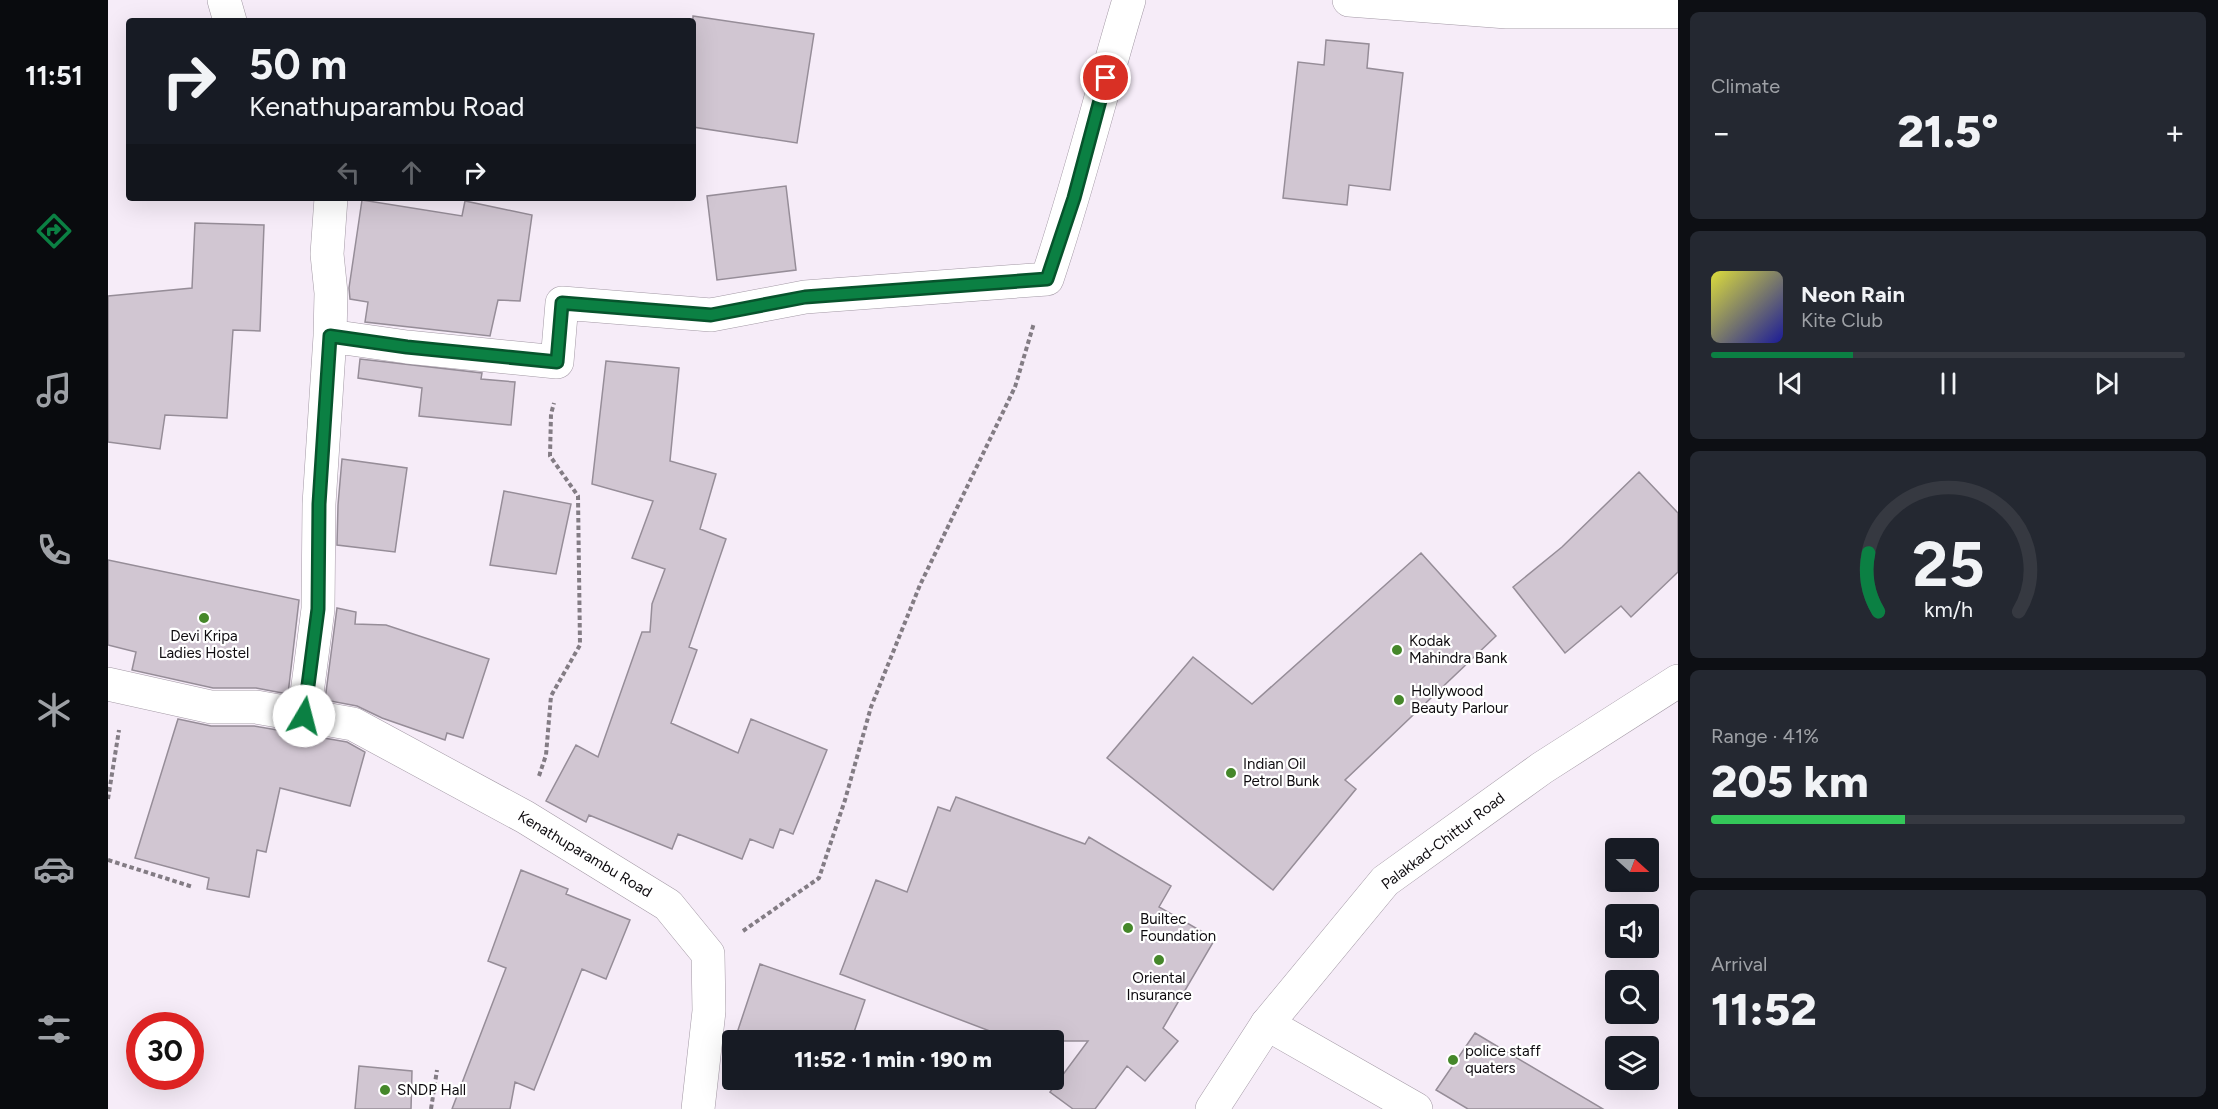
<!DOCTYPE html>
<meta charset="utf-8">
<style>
:root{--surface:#171b24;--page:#242831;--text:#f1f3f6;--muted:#9ea1a6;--line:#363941;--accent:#0b8043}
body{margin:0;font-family:Figtree,sans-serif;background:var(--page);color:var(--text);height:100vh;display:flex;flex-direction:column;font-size:22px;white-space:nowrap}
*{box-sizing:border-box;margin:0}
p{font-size:20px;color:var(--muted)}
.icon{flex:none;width:33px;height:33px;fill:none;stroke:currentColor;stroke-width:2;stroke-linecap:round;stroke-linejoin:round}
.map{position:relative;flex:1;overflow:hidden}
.drawer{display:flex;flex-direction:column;gap:12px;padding:12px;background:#0d0f14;width:540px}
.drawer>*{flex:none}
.top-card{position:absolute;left:18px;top:18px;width:570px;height:183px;border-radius:6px;box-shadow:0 6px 24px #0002;background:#171b24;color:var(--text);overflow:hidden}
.needle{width:39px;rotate:111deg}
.controls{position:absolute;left:1497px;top:838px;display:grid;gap:12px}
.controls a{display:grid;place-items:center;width:54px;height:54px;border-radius:6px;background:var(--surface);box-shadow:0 6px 24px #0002;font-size:30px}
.speed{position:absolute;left:18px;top:1012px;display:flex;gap:12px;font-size:30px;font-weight:700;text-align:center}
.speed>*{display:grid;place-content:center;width:78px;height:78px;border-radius:50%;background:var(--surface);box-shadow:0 6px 24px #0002;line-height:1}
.speed .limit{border:9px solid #d22;background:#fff;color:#111}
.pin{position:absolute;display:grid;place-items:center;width:51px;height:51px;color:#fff;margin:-26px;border:3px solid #fff;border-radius:50%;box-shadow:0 2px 6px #0007}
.me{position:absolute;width:66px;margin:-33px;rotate:8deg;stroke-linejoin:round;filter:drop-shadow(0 0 4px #0008)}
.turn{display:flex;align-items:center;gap:21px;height:126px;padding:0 24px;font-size:27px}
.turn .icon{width:78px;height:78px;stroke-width:2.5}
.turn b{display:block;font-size:42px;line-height:51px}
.lanes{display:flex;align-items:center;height:57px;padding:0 24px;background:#0003;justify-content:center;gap:30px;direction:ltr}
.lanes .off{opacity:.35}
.big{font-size:45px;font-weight:800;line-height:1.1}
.drawer .widget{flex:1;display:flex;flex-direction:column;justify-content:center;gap:9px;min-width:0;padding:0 21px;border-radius:9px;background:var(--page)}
.drawer .dial{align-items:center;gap:0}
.dial svg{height:156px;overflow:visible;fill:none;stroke:var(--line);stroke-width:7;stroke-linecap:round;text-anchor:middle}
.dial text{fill:var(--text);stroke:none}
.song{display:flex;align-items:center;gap:18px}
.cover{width:72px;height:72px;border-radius:9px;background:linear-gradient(135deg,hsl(60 70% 55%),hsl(240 70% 35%))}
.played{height:6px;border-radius:3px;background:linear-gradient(90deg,var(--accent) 30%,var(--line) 30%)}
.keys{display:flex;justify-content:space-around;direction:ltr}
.heat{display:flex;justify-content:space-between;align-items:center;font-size:33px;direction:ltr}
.charge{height:9px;border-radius:4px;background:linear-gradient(90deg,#34c759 41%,var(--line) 0)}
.trip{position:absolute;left:614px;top:1030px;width:342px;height:60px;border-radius:6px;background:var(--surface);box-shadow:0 6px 24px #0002;font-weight:800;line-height:60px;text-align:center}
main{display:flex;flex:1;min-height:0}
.dock{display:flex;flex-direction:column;width:108px;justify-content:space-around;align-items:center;background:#090b0e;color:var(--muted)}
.dock .icon{width:42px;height:42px}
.dock .selected{color:var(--accent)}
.dock b{font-size:27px;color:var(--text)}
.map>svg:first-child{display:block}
.building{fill:#d1c6d2;stroke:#968d98;stroke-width:1.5}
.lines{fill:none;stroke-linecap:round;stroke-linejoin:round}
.minor-casing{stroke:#a399a5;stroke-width:34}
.major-casing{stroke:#a399a5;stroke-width:34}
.path{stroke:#837c84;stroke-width:4;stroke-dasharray:4.5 3;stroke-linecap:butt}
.minor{stroke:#fff;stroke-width:33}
.major{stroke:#fff;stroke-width:33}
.route-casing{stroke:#07532c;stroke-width:15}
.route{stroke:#0b8043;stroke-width:10}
.poi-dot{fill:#45872a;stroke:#fff;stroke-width:2}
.labels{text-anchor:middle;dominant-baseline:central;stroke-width:4.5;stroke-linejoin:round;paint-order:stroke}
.poi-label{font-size:15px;fill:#0e0b0f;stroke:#fff;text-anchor:start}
.street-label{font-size:15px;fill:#0e0b0f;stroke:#fff}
</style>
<main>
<nav class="dock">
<b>11:51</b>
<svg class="icon selected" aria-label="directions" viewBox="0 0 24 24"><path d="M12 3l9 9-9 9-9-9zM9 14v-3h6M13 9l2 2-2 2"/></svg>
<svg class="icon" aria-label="music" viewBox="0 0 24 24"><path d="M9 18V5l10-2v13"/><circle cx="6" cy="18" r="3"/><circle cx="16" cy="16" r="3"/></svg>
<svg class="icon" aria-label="phone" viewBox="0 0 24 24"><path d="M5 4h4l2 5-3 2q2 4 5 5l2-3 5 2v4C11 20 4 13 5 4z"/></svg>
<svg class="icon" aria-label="climate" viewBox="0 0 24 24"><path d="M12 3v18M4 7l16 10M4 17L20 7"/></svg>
<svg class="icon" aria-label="car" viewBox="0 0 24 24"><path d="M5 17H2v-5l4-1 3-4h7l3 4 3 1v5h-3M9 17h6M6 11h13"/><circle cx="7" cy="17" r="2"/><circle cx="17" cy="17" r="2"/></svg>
<svg class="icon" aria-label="filters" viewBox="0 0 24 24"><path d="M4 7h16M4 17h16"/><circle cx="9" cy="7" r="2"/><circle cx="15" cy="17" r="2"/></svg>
</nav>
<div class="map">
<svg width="1570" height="1109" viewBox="0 0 1570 1109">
<rect width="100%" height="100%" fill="#f6ecf8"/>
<path class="building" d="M 585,16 L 706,34 L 689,143 L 585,127 Z
M 1218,40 L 1261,44 L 1259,68 L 1295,73 L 1282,190 L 1241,185 L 1239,205 L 1175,198 L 1190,62 L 1216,65 Z
M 678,186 L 688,270 L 609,280 L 599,196 Z
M 254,200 L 354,216 L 357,201 L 424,215 L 412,301 L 390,300 L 382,336 L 257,322 L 260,302 L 242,299 L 241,288 Z
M 87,223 L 156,225 L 152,331 L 125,330 L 119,418 L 57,415 L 52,449 L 0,442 L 0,296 L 84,288 Z
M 252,359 L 374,373 L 373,379 L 407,382 L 403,425 L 311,416 L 314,388 L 250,378 Z
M 498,361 L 571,368 L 562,461 L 608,474 L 592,529 L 618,539 L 581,647 L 589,650 L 563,723 L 630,753 L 643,719 L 719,750 L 685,834 L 672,829 L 665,848 L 642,839 L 634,859 L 570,834 L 564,849 L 481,815 L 478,822 L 438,801 L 468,745 L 490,757 L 534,632 L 542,632 L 544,604 L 557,569 L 524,558 L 545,501 L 484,484 Z
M 234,459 L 299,468 L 287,552 L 229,545 L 230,505 Z
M 1531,472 L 1570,513 L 1570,572 L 1523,617 L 1513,606 L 1457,653 L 1405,587 L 1454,547 Z
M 396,491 L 463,504 L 448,574 L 382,565 Z
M 1313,553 L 1388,636 L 1237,780 L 1248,789 L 1165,890 L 999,758 L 1085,657 L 1144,704 Z
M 0,560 L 191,600 L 180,694 L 148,688 L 105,688 L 24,670 L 28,652 L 0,645 Z
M 229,608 L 248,612 L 247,624 L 278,625 L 381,659 L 355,738 L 339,733 L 337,740 L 274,718 L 249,706 L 217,700 Z
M 70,719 L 103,726 L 146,726 L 239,742 L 257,752 L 242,806 L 172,788 L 158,852 L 149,850 L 141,897 L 99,889 L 101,878 L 27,858 Z
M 848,797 L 977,844 L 981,837 L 1063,886 L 1051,907 L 1107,939 L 1055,1028 L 1070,1041 L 1037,1081 L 1019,1066 L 987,1109 L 965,1109 L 942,1092 L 980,1041 L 908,1041 L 732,974 L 768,880 L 799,892 L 830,807 L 842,811 Z
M 413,870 L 460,889 L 458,894 L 522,920 L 498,979 L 474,969 L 426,1090 L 407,1082 L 402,1109 L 344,1109 L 398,968 L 380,961 Z
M 652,964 L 757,1000 L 743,1041 L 627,1039 Z
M 1367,1033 L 1495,1109 L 1360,1109 L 1328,1090 Z
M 251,1066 L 304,1071 L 303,1109 L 247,1109 Z"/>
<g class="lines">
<g class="minor-casing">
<path id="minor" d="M 116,0 L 122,21
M 1241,0 L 1399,12 L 1570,12
M 222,336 L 299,347 L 449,362 L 454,303 L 603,315 L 697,297 L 939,279 C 970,187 993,93 1021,0
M 0,684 L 103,707 L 148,707 L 245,724 L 417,817 L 560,905 L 600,954 L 601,1011 L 590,1109
M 196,716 L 210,609 L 211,504 L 222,336 L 223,293 L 219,254 L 223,198
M 1159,1024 L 1308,1109"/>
</g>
<g class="major-casing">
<path id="major" d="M 1104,1109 L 1159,1024 L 1277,881 L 1434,768 L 1570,681"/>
</g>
<path class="path" d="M 431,776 L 438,755 L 443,696 L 472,645 L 470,496 L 442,456 L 443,414 L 446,403
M 0,799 L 11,730
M 0,860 L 85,887
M 635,931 L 711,878 L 737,800 L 763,707 L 812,585 L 907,387 L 926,323
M 323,1109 L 329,1070"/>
<use href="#minor" class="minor"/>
<use href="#major" class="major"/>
</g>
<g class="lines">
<g class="route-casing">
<path id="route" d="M 196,716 L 210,609 L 211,504 L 222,336 L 299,347 L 449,362 L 454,303 L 603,315 L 697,297 L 939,279 L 966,198 L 998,78"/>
</g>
<use href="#route" class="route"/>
</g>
<g class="poi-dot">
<circle cx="96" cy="618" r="6"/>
<circle cx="1289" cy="650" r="6"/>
<circle cx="1291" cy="700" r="6"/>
<circle cx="1123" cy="773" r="6"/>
<circle cx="1020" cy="928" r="6"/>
<circle cx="1051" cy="960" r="6"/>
<circle cx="1345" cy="1060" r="6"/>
<circle cx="277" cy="1090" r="6"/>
</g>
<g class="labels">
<g class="poi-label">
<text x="96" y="636" text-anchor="middle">Devi Kripa<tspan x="96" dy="17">Ladies Hostel</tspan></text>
<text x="1301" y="641">Kodak<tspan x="1301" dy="17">Mahindra Bank</tspan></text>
<text x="1303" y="691">Hollywood<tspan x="1303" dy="17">Beauty Parlour</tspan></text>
<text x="1135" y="764">Indian Oil<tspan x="1135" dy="17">Petrol Bunk</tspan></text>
<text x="1032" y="919">Builtec<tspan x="1032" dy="17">Foundation</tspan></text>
<text x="1051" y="978" text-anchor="middle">Oriental<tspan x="1051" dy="17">Insurance</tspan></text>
<text x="1357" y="1051">police staff<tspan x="1357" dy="17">quaters</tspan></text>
<text x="289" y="1090">SNDP Hall</text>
</g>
<g class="street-label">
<text transform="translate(1335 841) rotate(-37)">Palakkad-Chittur Road</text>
<text transform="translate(477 854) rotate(31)">Kenathuparambu Road</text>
</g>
</g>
</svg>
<div class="controls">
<a><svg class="needle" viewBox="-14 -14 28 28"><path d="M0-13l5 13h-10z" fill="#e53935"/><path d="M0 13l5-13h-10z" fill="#9ea1a6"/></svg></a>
<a><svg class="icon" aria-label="sound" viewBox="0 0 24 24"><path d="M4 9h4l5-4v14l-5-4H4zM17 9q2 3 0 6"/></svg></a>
<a><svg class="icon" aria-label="search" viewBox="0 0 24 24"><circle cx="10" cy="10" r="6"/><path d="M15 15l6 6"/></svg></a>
<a><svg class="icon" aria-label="layers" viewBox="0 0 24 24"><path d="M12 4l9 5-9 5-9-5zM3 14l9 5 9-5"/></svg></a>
</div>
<div class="speed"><div class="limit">30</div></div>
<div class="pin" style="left:998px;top:78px;background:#d93025"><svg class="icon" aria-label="arrive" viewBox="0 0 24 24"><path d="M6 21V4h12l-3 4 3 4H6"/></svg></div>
<svg class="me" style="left:196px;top:716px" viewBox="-20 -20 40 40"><circle r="19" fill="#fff"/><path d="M0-13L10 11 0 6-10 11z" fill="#0b8043"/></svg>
<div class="trip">11:52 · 1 min · 190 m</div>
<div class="top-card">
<div class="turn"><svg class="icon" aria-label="right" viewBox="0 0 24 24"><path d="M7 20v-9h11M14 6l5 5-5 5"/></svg><div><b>50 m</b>Kenathuparambu Road</div></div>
<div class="lanes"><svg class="icon off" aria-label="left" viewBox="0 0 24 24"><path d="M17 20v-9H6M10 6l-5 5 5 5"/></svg><svg class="icon off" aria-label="ahead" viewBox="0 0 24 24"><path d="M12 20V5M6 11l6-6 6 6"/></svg><svg class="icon" aria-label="right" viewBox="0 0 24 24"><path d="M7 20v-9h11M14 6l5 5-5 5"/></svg></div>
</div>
</div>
<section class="drawer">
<div class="widget"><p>Climate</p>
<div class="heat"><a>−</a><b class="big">21.5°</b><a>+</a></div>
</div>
<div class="widget">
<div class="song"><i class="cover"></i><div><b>Neon Rain</b><p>Kite Club</p></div></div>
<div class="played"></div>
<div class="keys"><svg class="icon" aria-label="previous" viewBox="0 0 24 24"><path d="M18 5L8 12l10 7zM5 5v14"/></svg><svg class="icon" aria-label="pause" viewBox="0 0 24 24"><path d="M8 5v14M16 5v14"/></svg><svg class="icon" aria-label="next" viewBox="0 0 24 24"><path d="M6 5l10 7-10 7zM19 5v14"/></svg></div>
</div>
<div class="widget dial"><svg viewBox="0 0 100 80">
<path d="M14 69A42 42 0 1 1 86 69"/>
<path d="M14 69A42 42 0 0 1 9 39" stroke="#0b8043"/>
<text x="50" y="56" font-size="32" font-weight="700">25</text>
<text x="50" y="72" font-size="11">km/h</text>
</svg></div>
<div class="widget"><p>Range · 41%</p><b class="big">205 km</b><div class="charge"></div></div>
<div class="widget"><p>Arrival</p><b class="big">11:52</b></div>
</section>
</main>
